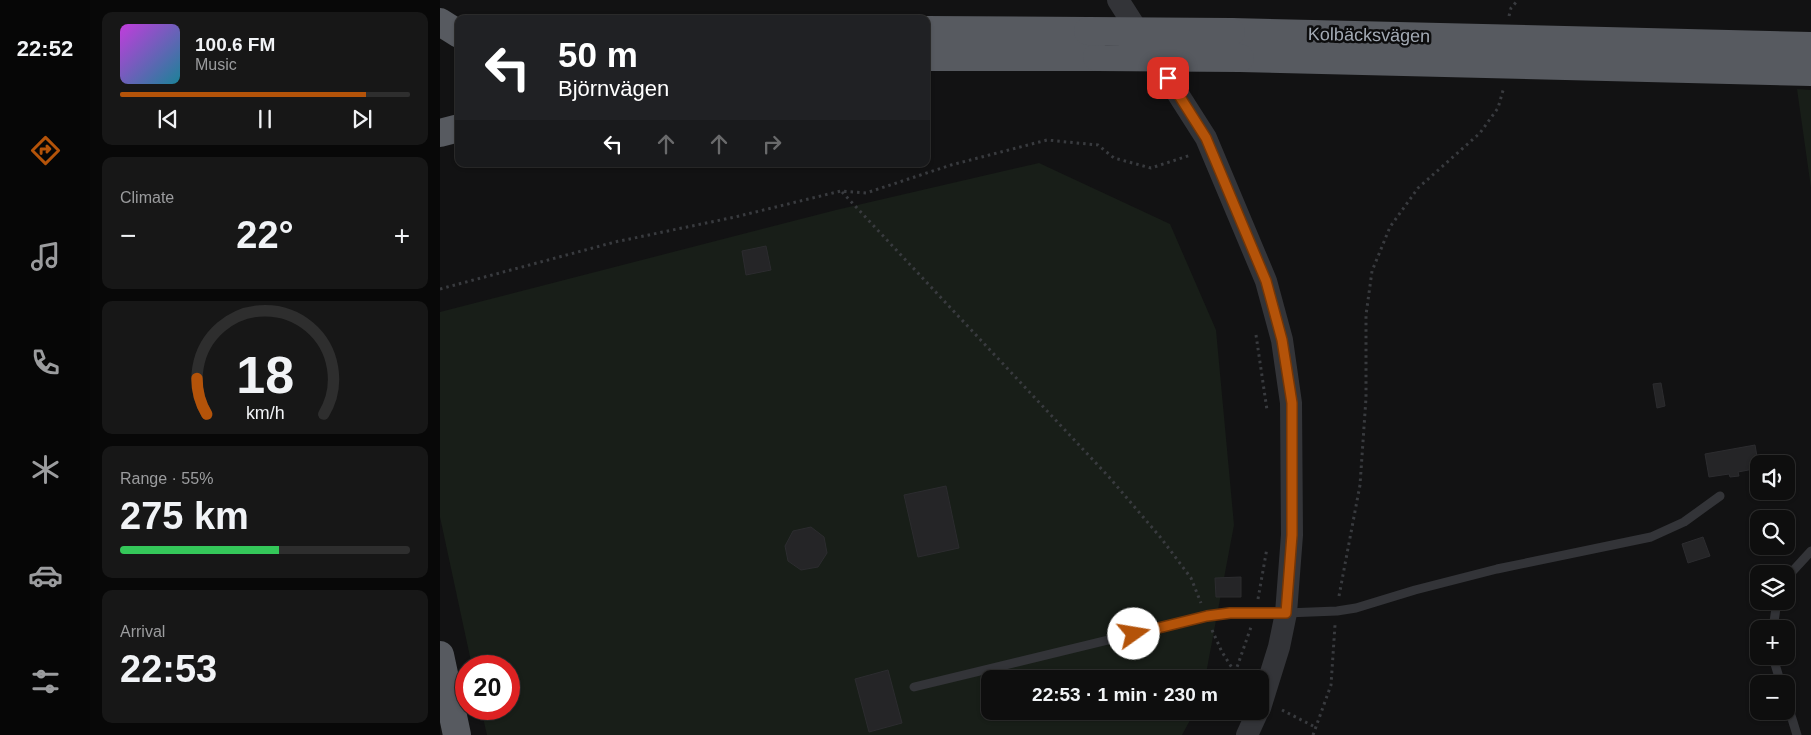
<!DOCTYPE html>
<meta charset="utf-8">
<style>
:root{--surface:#0e0e0e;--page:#171717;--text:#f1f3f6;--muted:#9b9c9e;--line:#2e2e2e;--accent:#b45309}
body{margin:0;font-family:Arial,sans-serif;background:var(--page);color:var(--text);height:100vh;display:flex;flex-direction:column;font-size:19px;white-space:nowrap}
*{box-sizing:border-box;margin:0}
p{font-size:16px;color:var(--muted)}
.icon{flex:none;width:28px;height:28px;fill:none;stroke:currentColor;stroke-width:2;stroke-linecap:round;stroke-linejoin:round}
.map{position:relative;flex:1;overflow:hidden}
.side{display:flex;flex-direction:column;gap:12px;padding:12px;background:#080808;width:350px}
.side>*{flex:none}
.hud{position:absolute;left:15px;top:15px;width:475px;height:152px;border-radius:10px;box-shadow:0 1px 4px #0004,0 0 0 1px var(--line);background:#202124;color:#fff;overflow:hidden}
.fabs{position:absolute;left:1310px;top:455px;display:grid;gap:10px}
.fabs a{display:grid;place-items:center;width:45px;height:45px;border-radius:10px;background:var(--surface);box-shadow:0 1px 4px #0004,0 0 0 1px var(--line);font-size:25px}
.speed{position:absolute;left:15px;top:655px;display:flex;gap:10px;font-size:25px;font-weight:700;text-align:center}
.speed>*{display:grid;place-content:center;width:65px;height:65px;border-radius:50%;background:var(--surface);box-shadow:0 1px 4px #0004,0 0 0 1px var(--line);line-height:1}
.speed .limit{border:8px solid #d22;background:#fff;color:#111}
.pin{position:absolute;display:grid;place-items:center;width:42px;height:42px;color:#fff;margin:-21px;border-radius:10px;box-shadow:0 2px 8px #0006}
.me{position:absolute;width:55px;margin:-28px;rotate:77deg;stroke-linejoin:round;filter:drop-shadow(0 0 4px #0008)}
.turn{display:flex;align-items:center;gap:18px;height:105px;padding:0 20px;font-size:22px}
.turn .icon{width:65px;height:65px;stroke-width:2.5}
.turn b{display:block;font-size:35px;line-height:42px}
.lanes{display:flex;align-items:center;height:48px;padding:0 20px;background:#0003;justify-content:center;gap:25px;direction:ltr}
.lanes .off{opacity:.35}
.big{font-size:38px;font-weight:700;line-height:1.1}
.side .tile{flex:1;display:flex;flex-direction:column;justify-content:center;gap:8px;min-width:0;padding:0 18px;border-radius:10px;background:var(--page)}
.side .dial{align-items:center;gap:0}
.dial svg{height:130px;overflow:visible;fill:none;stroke:var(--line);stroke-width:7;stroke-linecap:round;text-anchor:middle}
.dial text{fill:var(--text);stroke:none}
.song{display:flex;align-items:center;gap:15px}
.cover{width:60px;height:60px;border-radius:8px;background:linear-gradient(135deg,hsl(290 70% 55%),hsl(190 70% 35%))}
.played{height:5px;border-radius:2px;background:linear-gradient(90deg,var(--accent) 85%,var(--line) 85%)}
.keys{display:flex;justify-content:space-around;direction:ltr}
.heat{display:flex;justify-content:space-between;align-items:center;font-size:28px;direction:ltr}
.charge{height:8px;border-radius:4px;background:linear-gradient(90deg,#34c759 55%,var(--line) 0)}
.trip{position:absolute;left:541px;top:670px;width:288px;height:50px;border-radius:10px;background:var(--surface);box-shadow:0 1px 4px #0004,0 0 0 1px var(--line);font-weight:700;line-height:50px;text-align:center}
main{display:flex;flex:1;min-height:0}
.dock{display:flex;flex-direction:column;width:90px;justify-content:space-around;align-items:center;background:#060606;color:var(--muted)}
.dock .icon{width:35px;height:35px}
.dock .active{color:var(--accent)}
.dock b{font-size:22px;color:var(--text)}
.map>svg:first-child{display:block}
.green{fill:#181e18}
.building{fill:#252527;stroke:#2c2c2f}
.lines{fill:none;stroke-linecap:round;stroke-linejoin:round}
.path{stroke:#393b3f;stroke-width:3;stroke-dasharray:2.5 4;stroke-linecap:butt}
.service{stroke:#333438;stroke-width:9}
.tertiary{stroke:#333438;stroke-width:22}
.trunk{stroke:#575a60;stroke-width:28}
.trunk-bridge{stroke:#575a60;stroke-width:28}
.route-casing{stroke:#753606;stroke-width:12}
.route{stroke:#b45309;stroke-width:9}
.labels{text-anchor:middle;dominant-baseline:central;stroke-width:5;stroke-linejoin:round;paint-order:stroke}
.street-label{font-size:18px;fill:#a3aab4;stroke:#0d0d0e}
</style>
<main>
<nav class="dock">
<b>22:52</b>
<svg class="icon active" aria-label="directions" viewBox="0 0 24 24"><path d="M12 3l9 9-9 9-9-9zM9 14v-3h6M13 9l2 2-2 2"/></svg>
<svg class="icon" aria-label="music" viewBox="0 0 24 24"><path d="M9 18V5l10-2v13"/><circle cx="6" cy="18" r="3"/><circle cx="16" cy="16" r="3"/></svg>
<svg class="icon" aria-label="phone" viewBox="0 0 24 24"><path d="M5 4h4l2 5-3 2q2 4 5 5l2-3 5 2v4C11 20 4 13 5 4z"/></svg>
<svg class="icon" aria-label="climate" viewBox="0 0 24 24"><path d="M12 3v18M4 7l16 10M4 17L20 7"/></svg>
<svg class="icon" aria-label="car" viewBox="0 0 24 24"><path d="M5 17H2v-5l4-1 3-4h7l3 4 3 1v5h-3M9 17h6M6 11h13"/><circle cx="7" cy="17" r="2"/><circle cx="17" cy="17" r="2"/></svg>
<svg class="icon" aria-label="filters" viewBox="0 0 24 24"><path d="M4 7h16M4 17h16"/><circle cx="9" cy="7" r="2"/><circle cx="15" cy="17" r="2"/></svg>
</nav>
<section class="side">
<div class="tile">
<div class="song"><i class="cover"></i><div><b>100.6 FM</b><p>Music</p></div></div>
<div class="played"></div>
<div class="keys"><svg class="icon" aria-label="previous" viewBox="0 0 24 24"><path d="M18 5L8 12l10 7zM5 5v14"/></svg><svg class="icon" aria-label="pause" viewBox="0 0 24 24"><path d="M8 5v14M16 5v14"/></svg><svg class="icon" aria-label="next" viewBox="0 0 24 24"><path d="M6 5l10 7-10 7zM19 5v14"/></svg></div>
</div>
<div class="tile"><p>Climate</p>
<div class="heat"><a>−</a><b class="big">22°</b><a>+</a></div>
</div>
<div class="tile dial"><svg viewBox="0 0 100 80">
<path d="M14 69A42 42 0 1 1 86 69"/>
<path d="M14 69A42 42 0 0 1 8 47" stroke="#b45309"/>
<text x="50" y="56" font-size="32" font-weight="700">18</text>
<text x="50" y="72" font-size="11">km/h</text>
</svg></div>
<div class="tile"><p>Range · 55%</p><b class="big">275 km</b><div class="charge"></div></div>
<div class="tile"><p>Arrival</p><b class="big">22:53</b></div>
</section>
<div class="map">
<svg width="1371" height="735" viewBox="0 0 1371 735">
<rect width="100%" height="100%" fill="#121213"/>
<path class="green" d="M 1357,89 L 1371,90 L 1371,188 Z
M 599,163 L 730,224 L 776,330 L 794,525 L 765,679 L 550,679 L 550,711 L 755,711 L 742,735 L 47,735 L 41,709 L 69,709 L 69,666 L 32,666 L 0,517 L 0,312 L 396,210 Z"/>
<path class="building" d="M 326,246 L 331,270 L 306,275 L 302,251 Z
M 1221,383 L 1225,406 L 1217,408 L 1213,384 Z
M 1315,445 L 1319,468 L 1298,472 L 1299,476 L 1290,477 L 1289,474 L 1269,477 L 1265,454 Z
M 506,486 L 519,548 L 478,557 L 464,495 Z
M 371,527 L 384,537 L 387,553 L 378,567 L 361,570 L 348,561 L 345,546 L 353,531 Z
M 1263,537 L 1270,556 L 1248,563 L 1242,544 Z
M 801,577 L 801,597 L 776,597 L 775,578 Z
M 448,670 L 462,723 L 429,732 L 415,679 Z"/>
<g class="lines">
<path class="path" d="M 1069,16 L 1071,8 L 1078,0
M 402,192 L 669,477 L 721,538 L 751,578 L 761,603
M 0,289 L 175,242 L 295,217 L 401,191 L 426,193 L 511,165 L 607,140 L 658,145 L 674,158 L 711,168 L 751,155
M 816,335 L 827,410
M 899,596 L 920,485 L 926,398 L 926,315 L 932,271 L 950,227 L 978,188 L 1040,133 L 1058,108 L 1064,87
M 818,599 L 827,548
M 772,630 L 782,652 L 799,679
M 795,673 L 811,627
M 842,710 L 877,728
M 873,735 L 891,685 L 895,625"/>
<path class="service" d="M 1346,581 L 1350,574 L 1371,551
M 1333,629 L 1337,601
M 1334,656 L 1335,664 L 1341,684
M 474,687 L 767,616 L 790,613 L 846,613 L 897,611 L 916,608 L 975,590 L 1057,569 L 1211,537 L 1244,522 L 1280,496
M 1346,699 L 1357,735"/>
<path class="tertiary" d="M 678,0 L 766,138 L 826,281 L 842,340 L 851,403 L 852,535 L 846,613 L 839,647 L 820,708
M 807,735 L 818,711"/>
<path class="trunk" d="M 0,22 L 19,34
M 486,30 L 648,31
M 791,32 L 1371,46
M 486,57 L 657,57
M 800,58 L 1371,72
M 0,133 L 19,128
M 0,655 L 17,735"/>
<path class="trunk-bridge" d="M 648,31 L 791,32
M 657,57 L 800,58"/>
</g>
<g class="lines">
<g class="route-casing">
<path id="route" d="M 694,634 L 767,616 L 790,613 L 846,613 L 852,535 L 852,403 L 842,340 L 826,281 L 766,138 L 728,78"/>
</g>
<use href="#route" class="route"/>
</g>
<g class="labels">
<g class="street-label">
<text transform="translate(929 35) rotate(1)">Kolbäcksvägen</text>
</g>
</g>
</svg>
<div class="fabs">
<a><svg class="icon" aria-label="sound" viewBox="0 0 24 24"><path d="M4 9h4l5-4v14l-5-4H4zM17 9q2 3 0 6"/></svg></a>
<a><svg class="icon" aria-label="search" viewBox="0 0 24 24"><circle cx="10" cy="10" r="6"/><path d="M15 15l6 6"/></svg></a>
<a><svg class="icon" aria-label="layers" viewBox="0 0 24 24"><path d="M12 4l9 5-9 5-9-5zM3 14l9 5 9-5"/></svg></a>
<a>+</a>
<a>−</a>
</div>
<div class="speed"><div class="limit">20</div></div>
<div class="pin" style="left:728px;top:78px;background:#d93025"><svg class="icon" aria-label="arrive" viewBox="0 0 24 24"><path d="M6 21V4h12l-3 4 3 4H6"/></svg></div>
<svg class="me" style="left:694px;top:634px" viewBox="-20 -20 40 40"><circle r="19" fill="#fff"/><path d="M0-13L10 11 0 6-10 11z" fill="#b45309"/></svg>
<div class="trip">22:53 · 1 min · 230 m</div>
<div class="hud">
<div class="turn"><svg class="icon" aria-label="left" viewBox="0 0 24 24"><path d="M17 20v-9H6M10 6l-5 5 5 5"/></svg><div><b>50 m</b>Björnvägen</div></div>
<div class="lanes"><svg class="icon" aria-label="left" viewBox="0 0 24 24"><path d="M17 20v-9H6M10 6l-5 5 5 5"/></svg><svg class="icon off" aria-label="ahead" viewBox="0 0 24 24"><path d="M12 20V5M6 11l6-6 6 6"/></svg><svg class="icon off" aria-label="ahead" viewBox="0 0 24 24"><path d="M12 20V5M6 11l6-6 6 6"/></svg><svg class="icon off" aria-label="right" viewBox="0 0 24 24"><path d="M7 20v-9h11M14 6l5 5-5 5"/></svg></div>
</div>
</div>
</main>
